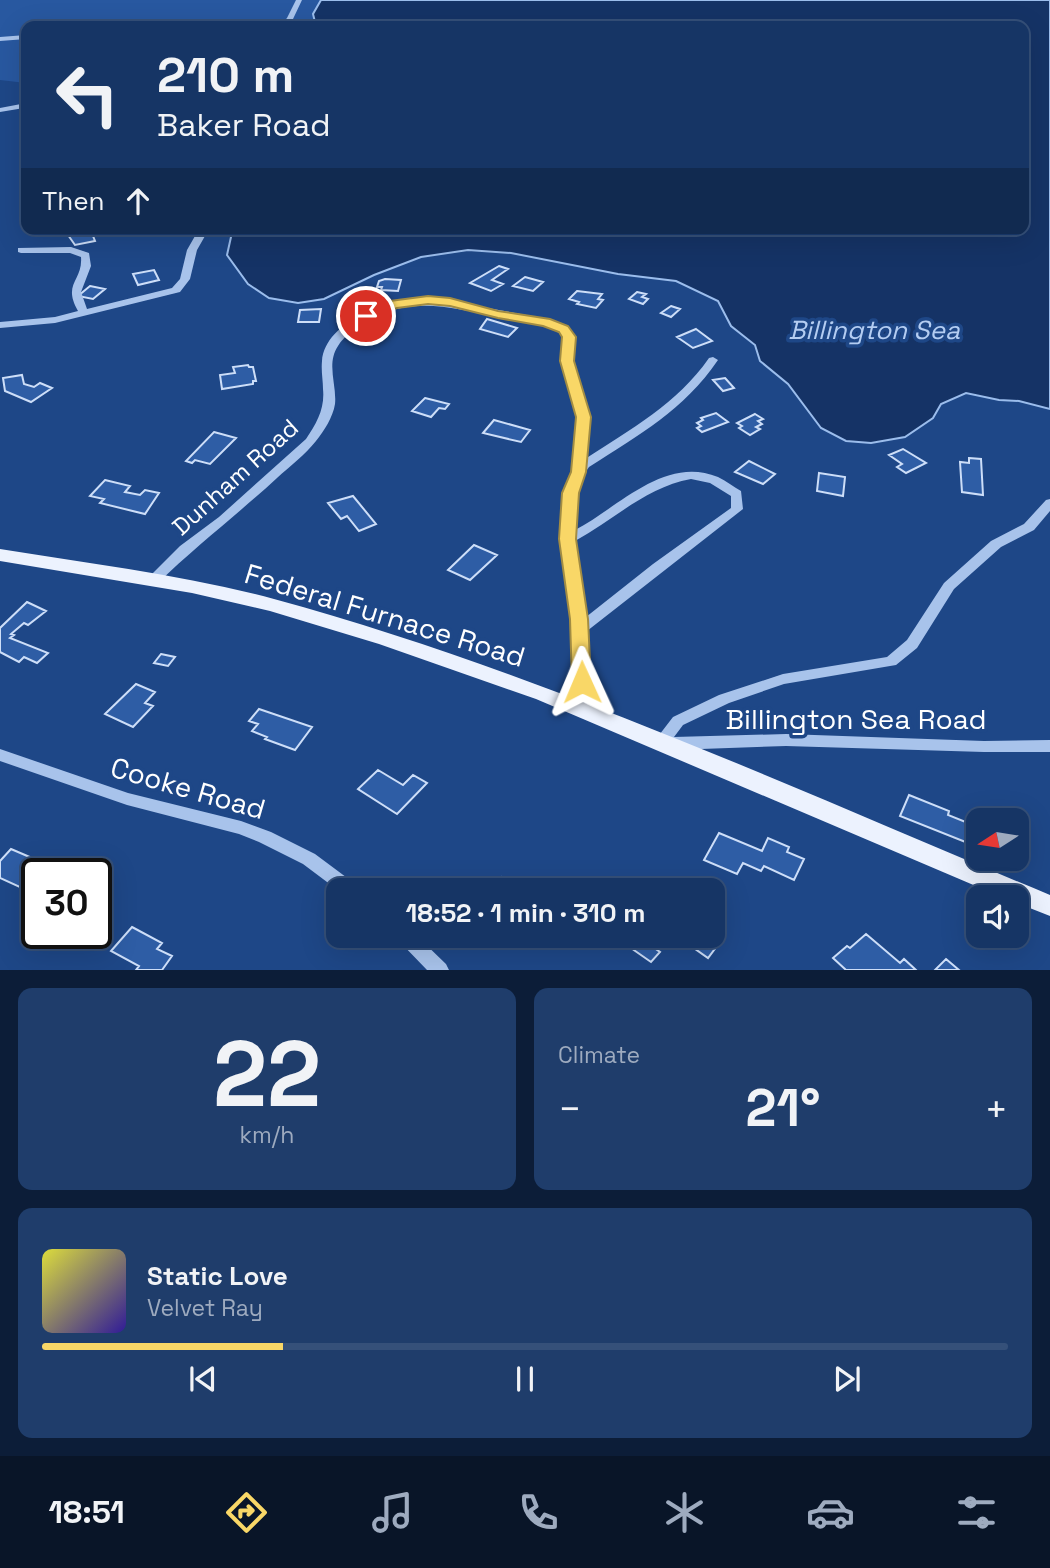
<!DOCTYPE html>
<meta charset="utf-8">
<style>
:root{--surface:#163565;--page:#1f3d6b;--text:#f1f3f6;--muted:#9eabbf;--line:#355079;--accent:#f9d767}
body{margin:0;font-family:"Space Grotesk",sans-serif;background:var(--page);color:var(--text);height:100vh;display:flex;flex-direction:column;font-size:26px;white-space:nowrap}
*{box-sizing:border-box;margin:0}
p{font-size:23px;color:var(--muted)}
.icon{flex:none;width:38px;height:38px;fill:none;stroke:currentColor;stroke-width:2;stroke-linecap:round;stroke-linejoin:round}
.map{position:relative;height:970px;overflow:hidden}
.sheet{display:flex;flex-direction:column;gap:18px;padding:18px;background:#0c1d38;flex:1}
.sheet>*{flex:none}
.hud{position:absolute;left:21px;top:21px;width:1008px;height:214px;border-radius:14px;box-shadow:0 7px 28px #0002,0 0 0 2px var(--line);background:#163565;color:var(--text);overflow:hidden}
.needle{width:46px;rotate:258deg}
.fabs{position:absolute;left:966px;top:808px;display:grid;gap:14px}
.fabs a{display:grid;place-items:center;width:63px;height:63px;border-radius:14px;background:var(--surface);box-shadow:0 7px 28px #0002,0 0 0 2px var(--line);font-size:35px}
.speed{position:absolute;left:21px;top:858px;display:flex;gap:14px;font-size:35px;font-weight:700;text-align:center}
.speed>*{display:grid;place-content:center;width:91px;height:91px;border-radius:50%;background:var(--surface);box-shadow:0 7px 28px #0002,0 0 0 2px var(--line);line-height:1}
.speed .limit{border:4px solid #111;border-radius:10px;background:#fff;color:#111}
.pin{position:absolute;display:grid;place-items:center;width:60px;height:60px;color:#fff;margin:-30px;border:4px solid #fff;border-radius:50%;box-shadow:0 2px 7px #0007}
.me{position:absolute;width:77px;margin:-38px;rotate:359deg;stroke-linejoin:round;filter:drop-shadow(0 0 5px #0008)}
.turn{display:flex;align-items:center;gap:24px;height:147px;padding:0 21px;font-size:32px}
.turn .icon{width:91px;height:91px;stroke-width:2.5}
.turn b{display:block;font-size:49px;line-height:60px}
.then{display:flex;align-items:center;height:66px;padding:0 21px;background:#0003;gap:14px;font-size:26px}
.big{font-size:52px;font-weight:700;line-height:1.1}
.sheet .widget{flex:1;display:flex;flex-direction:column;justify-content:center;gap:10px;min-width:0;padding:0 24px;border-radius:14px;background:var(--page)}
.sheet .dial{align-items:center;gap:0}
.dial b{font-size:91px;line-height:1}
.song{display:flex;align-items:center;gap:21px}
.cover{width:84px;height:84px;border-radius:10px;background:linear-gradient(135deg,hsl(60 70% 55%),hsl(250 70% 35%))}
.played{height:7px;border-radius:4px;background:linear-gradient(90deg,var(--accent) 25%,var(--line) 25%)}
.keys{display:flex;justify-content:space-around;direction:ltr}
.heat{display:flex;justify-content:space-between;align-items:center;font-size:38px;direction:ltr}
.sheet .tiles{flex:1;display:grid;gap:18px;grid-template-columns:1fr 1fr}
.widget:last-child{grid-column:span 2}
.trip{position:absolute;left:326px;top:878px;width:399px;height:70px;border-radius:14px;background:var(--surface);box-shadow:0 7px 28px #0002,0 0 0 2px var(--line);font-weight:700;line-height:70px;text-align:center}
.tabs{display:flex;height:112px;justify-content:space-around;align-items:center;background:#091528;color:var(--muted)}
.tabs .icon{width:49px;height:49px}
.tabs .selected{color:var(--accent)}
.tabs b{font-size:32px;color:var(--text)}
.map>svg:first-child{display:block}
.green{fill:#2858a0}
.water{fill:#153366;stroke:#9bbdec;stroke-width:2}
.building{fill:#2e5da5;stroke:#cddef8;stroke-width:2}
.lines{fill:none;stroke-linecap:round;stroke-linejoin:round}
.minor{fill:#a8c3eb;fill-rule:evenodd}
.major{fill:#ecf2fe;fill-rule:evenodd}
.route{fill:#f9d767;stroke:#a28c43;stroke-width:2}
.labels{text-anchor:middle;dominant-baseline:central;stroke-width:7;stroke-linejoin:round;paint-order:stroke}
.street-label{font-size:24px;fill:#fff;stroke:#1e4787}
.water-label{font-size:26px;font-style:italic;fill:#b4cdf2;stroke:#1e4787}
.near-street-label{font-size:28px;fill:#fff;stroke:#1e4787}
</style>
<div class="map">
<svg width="1050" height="970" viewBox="0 0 1050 970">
<rect width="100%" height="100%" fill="#1e4787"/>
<path class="green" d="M 0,0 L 336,0 L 333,26 L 26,26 L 26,83 L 0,80 Z"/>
<path class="water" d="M 321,0 L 1050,0 L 1050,409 L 1019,401 L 999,400 L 966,393 L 941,404 L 933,418 L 905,437 L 871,443 L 846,441 L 821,428 L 788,384 L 760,361 L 755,345 L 731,326 L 718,301 L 676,281 L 618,274 L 511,253 L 468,250 L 421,257 L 374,275 L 324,299 L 298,303 L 269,298 L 248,284 L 227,255 L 231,237 L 236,229 L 1024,229 L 1024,26 L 316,26 L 313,14 Z"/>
<path class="building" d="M 87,229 L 91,231 L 95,241 L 75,245 L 68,235 L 62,236 L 60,233 Z
M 499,266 L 508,269 L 492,280 L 503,284 L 491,291 L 470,283 Z
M 154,270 L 159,280 L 138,285 L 133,274 Z
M 525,277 L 543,282 L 533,291 L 513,286 Z
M 385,279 L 401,280 L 398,291 L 381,290 L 382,287 L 377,287 L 379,281 Z
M 90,286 L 105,289 L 93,299 L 78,296 Z
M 577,291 L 602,294 L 598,299 L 603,300 L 596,308 L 577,304 L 579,302 L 569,299 Z
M 637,292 L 646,294 L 642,297 L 648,299 L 643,304 L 629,299 Z
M 671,306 L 680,309 L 671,317 L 661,313 Z
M 321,309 L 319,322 L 298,322 L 300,310 Z
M 487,319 L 517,328 L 508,337 L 480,329 Z
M 696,329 L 712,341 L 693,348 L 677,337 Z
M 248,365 L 249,367 L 253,367 L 256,381 L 253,381 L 253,384 L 222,389 L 220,375 L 235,373 L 233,367 Z
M 22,375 L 24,384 L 34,387 L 40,383 L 52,388 L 31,402 L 5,391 L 3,378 Z
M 725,378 L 734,388 L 723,391 L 713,380 Z
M 425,398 L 449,404 L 445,409 L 439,408 L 431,417 L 412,411 Z
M 716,413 L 728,422 L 702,432 L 697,428 L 701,426 L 697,423 L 703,420 L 701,418 Z
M 755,414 L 763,419 L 758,421 L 762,424 L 756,427 L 760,429 L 750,435 L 739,428 L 742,426 L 737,423 Z
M 494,420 L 530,430 L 521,442 L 483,433 Z
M 214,432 L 236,438 L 210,464 L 195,460 L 192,463 L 186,461 Z
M 903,449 L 926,463 L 906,473 L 897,467 L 902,464 L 889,455 Z
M 969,458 L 981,459 L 983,495 L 962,492 L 960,462 L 969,463 Z
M 749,461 L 775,474 L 763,484 L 735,472 Z
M 819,473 L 845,477 L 843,496 L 817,491 Z
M 105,480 L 130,486 L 125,492 L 140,495 L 145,490 L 159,493 L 145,514 L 100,503 L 104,499 L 90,496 Z
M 353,496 L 376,524 L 359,531 L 347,516 L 341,519 L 328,503 Z
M 474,545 L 497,555 L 470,580 L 448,570 Z
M 27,602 L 46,611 L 28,625 L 24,623 L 11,634 L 14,635 L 10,638 L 48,653 L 37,663 L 24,657 L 19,662 L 0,652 L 0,628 Z
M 161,654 L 175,657 L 168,666 L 154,663 Z
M 136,684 L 155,692 L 145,703 L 153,706 L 133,727 L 105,714 Z
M 259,709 L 312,727 L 295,750 L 265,739 L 267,737 L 252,731 L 258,724 L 249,721 Z
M 378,770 L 403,785 L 413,775 L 427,783 L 397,814 L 358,789 Z
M 909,795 L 949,811 L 948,815 L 978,827 L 978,847 L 900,816 Z
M 719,833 L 762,851 L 768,838 L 789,847 L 787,852 L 804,859 L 794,880 L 764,866 L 761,871 L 743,863 L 737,874 L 704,860 Z
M 11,849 L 67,873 L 37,873 L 37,908 L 22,901 L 31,892 L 0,878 L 0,861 Z
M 501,877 L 516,891 L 484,891 Z
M 132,927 L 162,943 L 157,949 L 172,956 L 162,970 L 136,970 L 139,966 L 111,951 Z
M 866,934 L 900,963 L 904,959 L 916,970 L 846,970 L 833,958 L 847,946 L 850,948 Z
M 625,936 L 637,936 L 660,952 L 651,962 L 621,941 Z
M 699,936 L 712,936 L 720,942 L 708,958 L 691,946 Z
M 946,959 L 959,970 L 935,970 Z"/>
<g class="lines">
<path class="minor" d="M 296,0 L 302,0 L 293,19 L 287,26 L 280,26 L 287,18 Z
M 26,35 L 26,39 L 0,41 L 0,37 Z
M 21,104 L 25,106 L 24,108 L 0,112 L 0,108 Z
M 199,229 L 209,229 L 197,250 L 190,279 L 180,292 L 55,323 L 0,328 L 0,322 L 55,317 L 78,311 C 62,283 83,281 81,257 L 70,253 L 21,253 L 18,252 L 18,248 L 71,247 L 89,253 L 91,266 L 81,292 L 87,309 L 172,288 L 180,279 L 187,250 Z
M 421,299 L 454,302 L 543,318 L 556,322 L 573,334 L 574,336 L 572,361 L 589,417 L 585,459 C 631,429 677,404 709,358 L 713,357 L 718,360 C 683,411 640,434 589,467 C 575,485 576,508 575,530 C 618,508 664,455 718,477 C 726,481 734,487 741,491 L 743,509 L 587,631 L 589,682 L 572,708 L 567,709 L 562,708 L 560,704 L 575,681 L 572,619 L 562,539 L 565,493 L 572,473 L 577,417 L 562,361 L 564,337 C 546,320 522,322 499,317 C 450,308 412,295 365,322 C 355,328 344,336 338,346 C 326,364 337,385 335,404 C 333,417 324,431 316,441 C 305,455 290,466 277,478 C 238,514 196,546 158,583 L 148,583 L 146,580 L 180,546 L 219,517 L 306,439 C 317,423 325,408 323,389 C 323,380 321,371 322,361 C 326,320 387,302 421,299 ZM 691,479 L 710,483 L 731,496 L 731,508 L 653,564 L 586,617 L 575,541 C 614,520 646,487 691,479 Z
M 1050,499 L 1050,511 L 1034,530 L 1001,547 L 954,589 L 917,648 L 896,665 L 784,684 L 729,703 L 683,725 L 674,737 L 786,734 L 984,741 L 1050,740 L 1050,752 L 984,752 L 786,746 L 701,749 L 656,747 L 653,743 L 673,717 L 719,695 L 783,674 L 887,657 L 907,640 L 944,583 L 991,541 L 1024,524 L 1046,500 Z
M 0,749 L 128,793 L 241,821 L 271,832 L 315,854 L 358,886 L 360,891 L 339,891 L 303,864 L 259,842 L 239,834 L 127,805 L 0,761 Z
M 396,936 L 417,936 L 446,964 L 449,970 L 427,970 L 399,941 Z"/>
<path class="major" d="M 0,549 C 91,564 185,575 274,599 C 541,672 795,789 1050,895 L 1050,916 L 1017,903 L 1017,898 L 1004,898 L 536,699 L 379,644 L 270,611 L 192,593 L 0,561 Z"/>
</g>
<path class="route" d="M 428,296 L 450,298 L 498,311 L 550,319 L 568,326 L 576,337 L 574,361 L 591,417 L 586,472 L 579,493 L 576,539 L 588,619 L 591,682 L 589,687 L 575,687 L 572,682 L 570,619 L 559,539 L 562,493 L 571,472 L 576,417 L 560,361 L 562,337 L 559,332 L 543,326 L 498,318 L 450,306 L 428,304 L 397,308 L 366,320 L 359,316 L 390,301 Z"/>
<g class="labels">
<g class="street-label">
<text transform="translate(235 477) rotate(-42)">Dunham Road</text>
</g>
<g class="water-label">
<text x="874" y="330">Billington Sea</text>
</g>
<g class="near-street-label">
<text transform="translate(385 615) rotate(17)">Federal Furnace Road</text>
<text x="856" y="719">Billington Sea Road</text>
<text transform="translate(188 788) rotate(16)">Cooke Road</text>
</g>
</g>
</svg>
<div class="fabs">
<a><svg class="needle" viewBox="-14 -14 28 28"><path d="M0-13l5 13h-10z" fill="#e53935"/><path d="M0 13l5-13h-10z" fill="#9eabbf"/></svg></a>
<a><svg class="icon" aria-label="sound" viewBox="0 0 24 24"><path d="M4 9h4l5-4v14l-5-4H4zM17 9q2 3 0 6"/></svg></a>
</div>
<div class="speed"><div class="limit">30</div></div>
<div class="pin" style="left:366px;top:316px;background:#d93025"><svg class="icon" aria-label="arrive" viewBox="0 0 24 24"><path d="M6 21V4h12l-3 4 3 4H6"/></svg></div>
<svg class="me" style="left:582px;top:682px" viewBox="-20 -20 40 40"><path d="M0-17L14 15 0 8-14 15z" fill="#f9d767" stroke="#fff" stroke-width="4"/></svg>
<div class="trip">18:52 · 1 min · 310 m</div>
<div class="hud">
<div class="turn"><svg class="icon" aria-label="left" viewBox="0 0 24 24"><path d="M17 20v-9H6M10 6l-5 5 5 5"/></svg><div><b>210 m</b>Baker Road</div></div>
<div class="then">Then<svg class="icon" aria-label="ahead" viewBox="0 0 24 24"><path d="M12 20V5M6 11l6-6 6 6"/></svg></div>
</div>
</div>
<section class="sheet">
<div class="tiles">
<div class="widget dial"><b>22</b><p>km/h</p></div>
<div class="widget"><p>Climate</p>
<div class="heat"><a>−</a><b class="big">21°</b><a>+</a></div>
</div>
<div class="widget">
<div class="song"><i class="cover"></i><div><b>Static Love</b><p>Velvet Ray</p></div></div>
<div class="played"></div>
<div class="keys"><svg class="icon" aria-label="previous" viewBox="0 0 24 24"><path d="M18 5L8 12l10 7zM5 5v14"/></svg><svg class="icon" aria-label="pause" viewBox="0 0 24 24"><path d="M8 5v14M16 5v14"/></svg><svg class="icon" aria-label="next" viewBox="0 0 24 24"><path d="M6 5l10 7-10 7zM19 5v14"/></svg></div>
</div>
</div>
</section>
<nav class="tabs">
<b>18:51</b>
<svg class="icon selected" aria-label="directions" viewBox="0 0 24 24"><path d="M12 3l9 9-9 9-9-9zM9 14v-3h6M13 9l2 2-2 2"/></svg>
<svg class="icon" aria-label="music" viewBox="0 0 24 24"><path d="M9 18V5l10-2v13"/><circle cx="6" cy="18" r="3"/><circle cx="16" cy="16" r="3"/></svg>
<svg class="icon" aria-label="phone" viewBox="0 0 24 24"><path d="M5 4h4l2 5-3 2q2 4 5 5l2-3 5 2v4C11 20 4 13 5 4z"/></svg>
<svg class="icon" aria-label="climate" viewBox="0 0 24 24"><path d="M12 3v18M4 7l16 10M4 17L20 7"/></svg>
<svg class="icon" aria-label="car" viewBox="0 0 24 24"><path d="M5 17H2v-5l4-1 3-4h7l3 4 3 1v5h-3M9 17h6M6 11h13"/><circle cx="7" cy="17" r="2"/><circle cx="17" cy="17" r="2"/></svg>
<svg class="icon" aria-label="filters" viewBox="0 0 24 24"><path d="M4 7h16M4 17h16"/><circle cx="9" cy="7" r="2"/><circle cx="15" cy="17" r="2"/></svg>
</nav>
